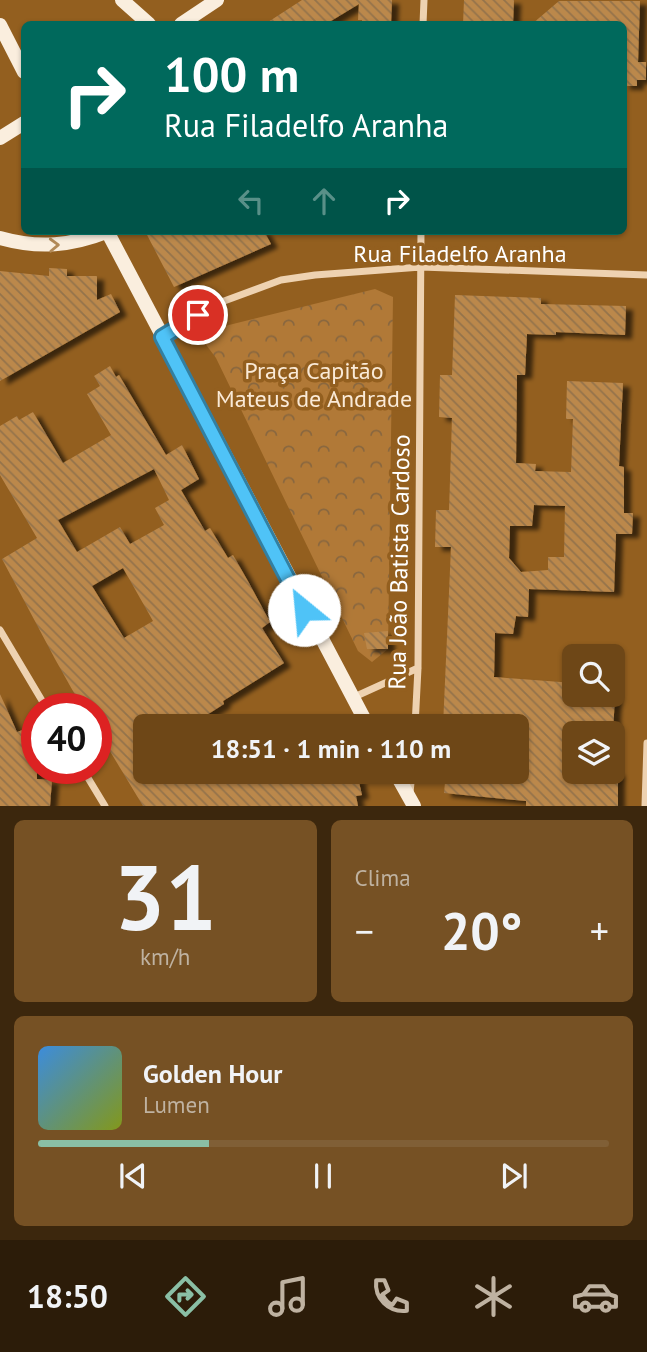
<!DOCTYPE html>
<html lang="pt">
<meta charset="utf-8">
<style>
:root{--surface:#6e4717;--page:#765124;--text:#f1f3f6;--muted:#bfb2a1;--line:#805f36;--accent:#8abfa5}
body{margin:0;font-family:"PT Sans",sans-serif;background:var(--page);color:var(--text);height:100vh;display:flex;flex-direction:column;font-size:26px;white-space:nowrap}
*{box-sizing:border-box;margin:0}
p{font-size:23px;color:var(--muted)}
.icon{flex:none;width:38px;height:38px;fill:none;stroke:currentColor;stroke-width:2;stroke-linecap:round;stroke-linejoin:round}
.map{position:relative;height:806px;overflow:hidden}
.drawer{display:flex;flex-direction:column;gap:14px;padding:14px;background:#3c270d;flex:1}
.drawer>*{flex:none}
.banner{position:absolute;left:21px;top:21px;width:606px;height:214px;border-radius:10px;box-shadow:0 2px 5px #0004;background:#00695c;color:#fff;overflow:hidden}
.tools{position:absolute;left:562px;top:644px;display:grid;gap:14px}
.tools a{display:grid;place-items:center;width:63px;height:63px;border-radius:10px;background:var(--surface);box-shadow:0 2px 5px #0004;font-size:35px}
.speed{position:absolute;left:21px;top:693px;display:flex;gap:14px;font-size:35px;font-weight:700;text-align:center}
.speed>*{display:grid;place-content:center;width:91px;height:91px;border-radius:50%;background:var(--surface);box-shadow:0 2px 5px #0004;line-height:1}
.speed .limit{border:10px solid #d22;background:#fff;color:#111}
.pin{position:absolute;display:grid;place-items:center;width:60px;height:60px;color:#fff;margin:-30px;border:4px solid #fff;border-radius:50%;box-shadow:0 2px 7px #0007}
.me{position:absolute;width:77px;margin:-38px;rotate:332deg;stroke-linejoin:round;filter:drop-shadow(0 0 5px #0008)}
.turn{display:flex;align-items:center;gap:24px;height:147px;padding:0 28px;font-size:32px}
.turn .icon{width:91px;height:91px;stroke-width:2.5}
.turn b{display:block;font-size:49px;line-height:60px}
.lanes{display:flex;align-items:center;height:66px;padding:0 28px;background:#0003;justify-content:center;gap:35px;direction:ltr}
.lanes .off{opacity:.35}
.big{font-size:52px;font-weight:700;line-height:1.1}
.drawer .card{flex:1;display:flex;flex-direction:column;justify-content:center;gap:10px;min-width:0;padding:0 24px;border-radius:10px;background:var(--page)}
.drawer .dial{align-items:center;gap:0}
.dial b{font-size:91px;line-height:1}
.song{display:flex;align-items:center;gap:21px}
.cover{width:84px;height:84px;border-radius:10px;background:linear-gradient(135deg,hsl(210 70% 55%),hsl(70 70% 35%))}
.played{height:7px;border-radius:4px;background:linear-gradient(90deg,var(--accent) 30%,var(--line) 30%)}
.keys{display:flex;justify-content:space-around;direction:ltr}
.heat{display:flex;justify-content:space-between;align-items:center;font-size:38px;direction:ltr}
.drawer .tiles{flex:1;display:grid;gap:14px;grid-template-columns:1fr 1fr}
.card:last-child{grid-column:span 2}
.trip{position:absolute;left:133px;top:714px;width:396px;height:70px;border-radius:10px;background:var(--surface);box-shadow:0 2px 5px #0004;font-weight:700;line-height:70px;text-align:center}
.tabs{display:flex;height:112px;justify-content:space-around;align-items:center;background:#2c1c09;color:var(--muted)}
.tabs .icon{width:49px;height:49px}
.tabs .on{color:var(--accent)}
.tabs b{font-size:32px;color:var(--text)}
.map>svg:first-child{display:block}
.park{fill:url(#park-crowns)}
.building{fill:url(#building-back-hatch);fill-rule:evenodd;filter:url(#shadow)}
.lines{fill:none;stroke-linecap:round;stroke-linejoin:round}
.street{stroke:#eed2b1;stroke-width:7}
.secondary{stroke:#faeede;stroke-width:14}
.oneway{stroke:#b28a58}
.route-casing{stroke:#337fa1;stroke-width:18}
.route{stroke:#4fc3f7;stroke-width:12}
.labels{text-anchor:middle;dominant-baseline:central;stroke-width:7;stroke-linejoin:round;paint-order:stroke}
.street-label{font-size:24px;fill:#fff;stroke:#935f1f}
.park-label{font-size:24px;fill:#faead7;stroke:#935f1f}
</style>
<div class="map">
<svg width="647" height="806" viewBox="0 0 647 806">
<defs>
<pattern id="park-crowns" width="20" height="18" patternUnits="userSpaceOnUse" patternTransform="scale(1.75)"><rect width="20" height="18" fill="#b17937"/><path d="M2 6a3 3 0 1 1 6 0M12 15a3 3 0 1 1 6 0" fill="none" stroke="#89673f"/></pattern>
<pattern id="building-back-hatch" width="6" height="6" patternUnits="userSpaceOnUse" patternTransform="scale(1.75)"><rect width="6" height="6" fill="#bb884c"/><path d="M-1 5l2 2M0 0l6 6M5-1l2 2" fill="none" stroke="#94734c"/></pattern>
<filter id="shadow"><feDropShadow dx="7" dy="4" stdDeviation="2" flood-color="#0009"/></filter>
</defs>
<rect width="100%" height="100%" fill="#935f1f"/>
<path class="park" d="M 375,289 L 393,297 L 388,649 L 372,662 L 358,651 L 216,358 L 204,342 L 217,328 Z"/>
<path class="building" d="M 302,0 L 392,0 L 391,24 L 362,24 L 362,20 L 358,20 L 359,4 L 326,24 L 265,24 Z
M 464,0 L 514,0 L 513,24 L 463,24 Z
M 559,1 L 640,1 L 638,62 L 646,62 L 646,80 L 637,80 L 637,86 L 623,86 L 623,24 L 532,24 Z
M 145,231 L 264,231 L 271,244 L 174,287 Z
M 49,268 L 67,269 L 67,276 L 97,276 L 97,300 L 111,294 L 120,312 L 0,381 L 0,271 L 49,276 Z
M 455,295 L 541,298 L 541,304 L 626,306 L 625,335 L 556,332 L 556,335 L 527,334 L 525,375 L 517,375 L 516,463 L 536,464 L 535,471 L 571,472 L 573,419 L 566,419 L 567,381 L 623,383 L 619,466 L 624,467 L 624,513 L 633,513 L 632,534 L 616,534 L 614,592 L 529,589 L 528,617 L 516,616 L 513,634 L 495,633 L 494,677 L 574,683 L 574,695 L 615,695 L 613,733 L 574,733 L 574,772 L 618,772 L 618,806 L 526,806 L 526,801 L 444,793 L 446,772 L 516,772 L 516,726 L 443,726 L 451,547 L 435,547 L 436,510 L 449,510 L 452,418 L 439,417 L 440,375 L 452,375 ZM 534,505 L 565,506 L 564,557 L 548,557 L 548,570 L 521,572 L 509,558 L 510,526 L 532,526 Z
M 110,366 L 116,377 L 119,375 L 166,455 L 182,445 L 199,479 L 181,490 L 205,531 L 210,528 L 228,558 L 233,555 L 249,583 L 270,622 L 262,628 L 284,663 L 223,701 L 224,704 L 202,718 L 206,726 L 145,726 L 145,772 L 335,772 L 338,780 L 358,778 L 362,795 L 356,796 L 358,806 L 143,806 L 96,728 L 96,709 L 83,709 L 55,659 L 2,559 L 37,538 L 0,475 L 0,426 L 17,416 L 19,420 L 33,412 L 63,463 L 111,435 L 87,394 L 100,386 L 94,376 ZM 154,469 L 169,500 L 155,508 L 164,525 L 130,544 L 120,527 L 77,552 L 58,520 ZM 123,568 L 153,621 L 124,638 L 92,586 Z
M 388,631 L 388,649 L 367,649 L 364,633 Z
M 0,694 L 17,732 L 28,728 L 37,754 L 37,779 L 52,780 L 50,806 L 0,806 Z"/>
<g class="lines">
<path class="street" d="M 423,24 L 424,0
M 162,337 L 216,304 L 281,280 L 315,275 L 421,267 L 647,275
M 0,630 L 47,709
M 352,698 L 418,668
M 415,726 L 418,668 L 421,231
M 82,768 L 105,806
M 410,793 L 412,772
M 645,806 L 647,743"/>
<path class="secondary" d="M 122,0 L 149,24
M 181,24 L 217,0
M 0,25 L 24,72
M 0,138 L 24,123
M 107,231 L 368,726
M 0,238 C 39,249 71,246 109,231
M 395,772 L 414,806"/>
</g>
<defs><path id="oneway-chevron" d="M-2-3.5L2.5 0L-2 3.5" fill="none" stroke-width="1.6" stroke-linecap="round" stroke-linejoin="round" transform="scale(1.75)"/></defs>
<use class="oneway" href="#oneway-chevron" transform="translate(54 245) rotate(-2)"/>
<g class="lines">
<g class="route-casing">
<path id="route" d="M 198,315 L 162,337 L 304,610"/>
</g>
<use href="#route" class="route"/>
</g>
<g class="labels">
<g class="street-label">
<text x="460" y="253">Rua Filadelfo Aranha</text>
<text transform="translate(399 562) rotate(-89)">Rua João Batista Cardoso</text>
</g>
<g class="park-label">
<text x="314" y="370">Praça Capitão<tspan x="314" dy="28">Mateus de Andrade</tspan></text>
</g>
</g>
</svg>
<div class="tools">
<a><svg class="icon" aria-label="search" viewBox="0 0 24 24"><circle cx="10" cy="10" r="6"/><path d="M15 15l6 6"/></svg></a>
<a><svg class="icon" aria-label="layers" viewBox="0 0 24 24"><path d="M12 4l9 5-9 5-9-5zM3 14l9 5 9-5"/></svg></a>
</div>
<div class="speed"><div class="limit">40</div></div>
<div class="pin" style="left:198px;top:315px;background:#d93025"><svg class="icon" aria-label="arrive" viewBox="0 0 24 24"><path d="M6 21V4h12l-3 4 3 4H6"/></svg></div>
<svg class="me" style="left:304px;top:610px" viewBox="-20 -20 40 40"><circle r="19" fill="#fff"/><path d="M0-13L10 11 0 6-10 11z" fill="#4fc3f7"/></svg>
<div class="trip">18:51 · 1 min · 110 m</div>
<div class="banner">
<div class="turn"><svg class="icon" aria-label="right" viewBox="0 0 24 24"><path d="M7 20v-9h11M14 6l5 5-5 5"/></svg><div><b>100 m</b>Rua Filadelfo Aranha</div></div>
<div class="lanes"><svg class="icon off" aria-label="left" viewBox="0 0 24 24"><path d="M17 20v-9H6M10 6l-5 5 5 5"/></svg><svg class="icon off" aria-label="ahead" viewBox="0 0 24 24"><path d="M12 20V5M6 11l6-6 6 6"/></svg><svg class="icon" aria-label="right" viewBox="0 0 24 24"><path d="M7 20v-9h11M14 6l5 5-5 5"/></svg></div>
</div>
</div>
<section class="drawer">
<div class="tiles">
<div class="card dial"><b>31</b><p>km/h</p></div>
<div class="card"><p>Clima</p>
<div class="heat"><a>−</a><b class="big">20°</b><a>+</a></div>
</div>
<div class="card">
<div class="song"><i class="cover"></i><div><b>Golden Hour</b><p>Lumen</p></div></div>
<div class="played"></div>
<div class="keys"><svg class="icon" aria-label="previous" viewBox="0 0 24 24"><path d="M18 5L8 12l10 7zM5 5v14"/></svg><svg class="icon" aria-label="pause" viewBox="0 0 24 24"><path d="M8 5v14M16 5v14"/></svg><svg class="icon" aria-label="next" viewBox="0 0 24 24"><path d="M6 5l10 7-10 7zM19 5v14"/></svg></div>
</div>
</div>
</section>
<nav class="tabs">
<b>18:50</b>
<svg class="icon on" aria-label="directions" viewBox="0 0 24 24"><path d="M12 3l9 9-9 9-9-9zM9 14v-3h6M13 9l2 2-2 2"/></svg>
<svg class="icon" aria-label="music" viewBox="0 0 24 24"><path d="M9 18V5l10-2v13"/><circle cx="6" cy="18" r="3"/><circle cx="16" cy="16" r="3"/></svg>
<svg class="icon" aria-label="phone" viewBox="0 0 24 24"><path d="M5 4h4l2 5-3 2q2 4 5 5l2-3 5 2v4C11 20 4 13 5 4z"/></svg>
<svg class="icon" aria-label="climate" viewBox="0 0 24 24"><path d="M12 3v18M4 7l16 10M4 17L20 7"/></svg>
<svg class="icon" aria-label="car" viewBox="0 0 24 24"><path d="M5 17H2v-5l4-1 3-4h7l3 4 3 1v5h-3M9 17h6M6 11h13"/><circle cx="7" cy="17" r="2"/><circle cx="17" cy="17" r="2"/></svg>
</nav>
